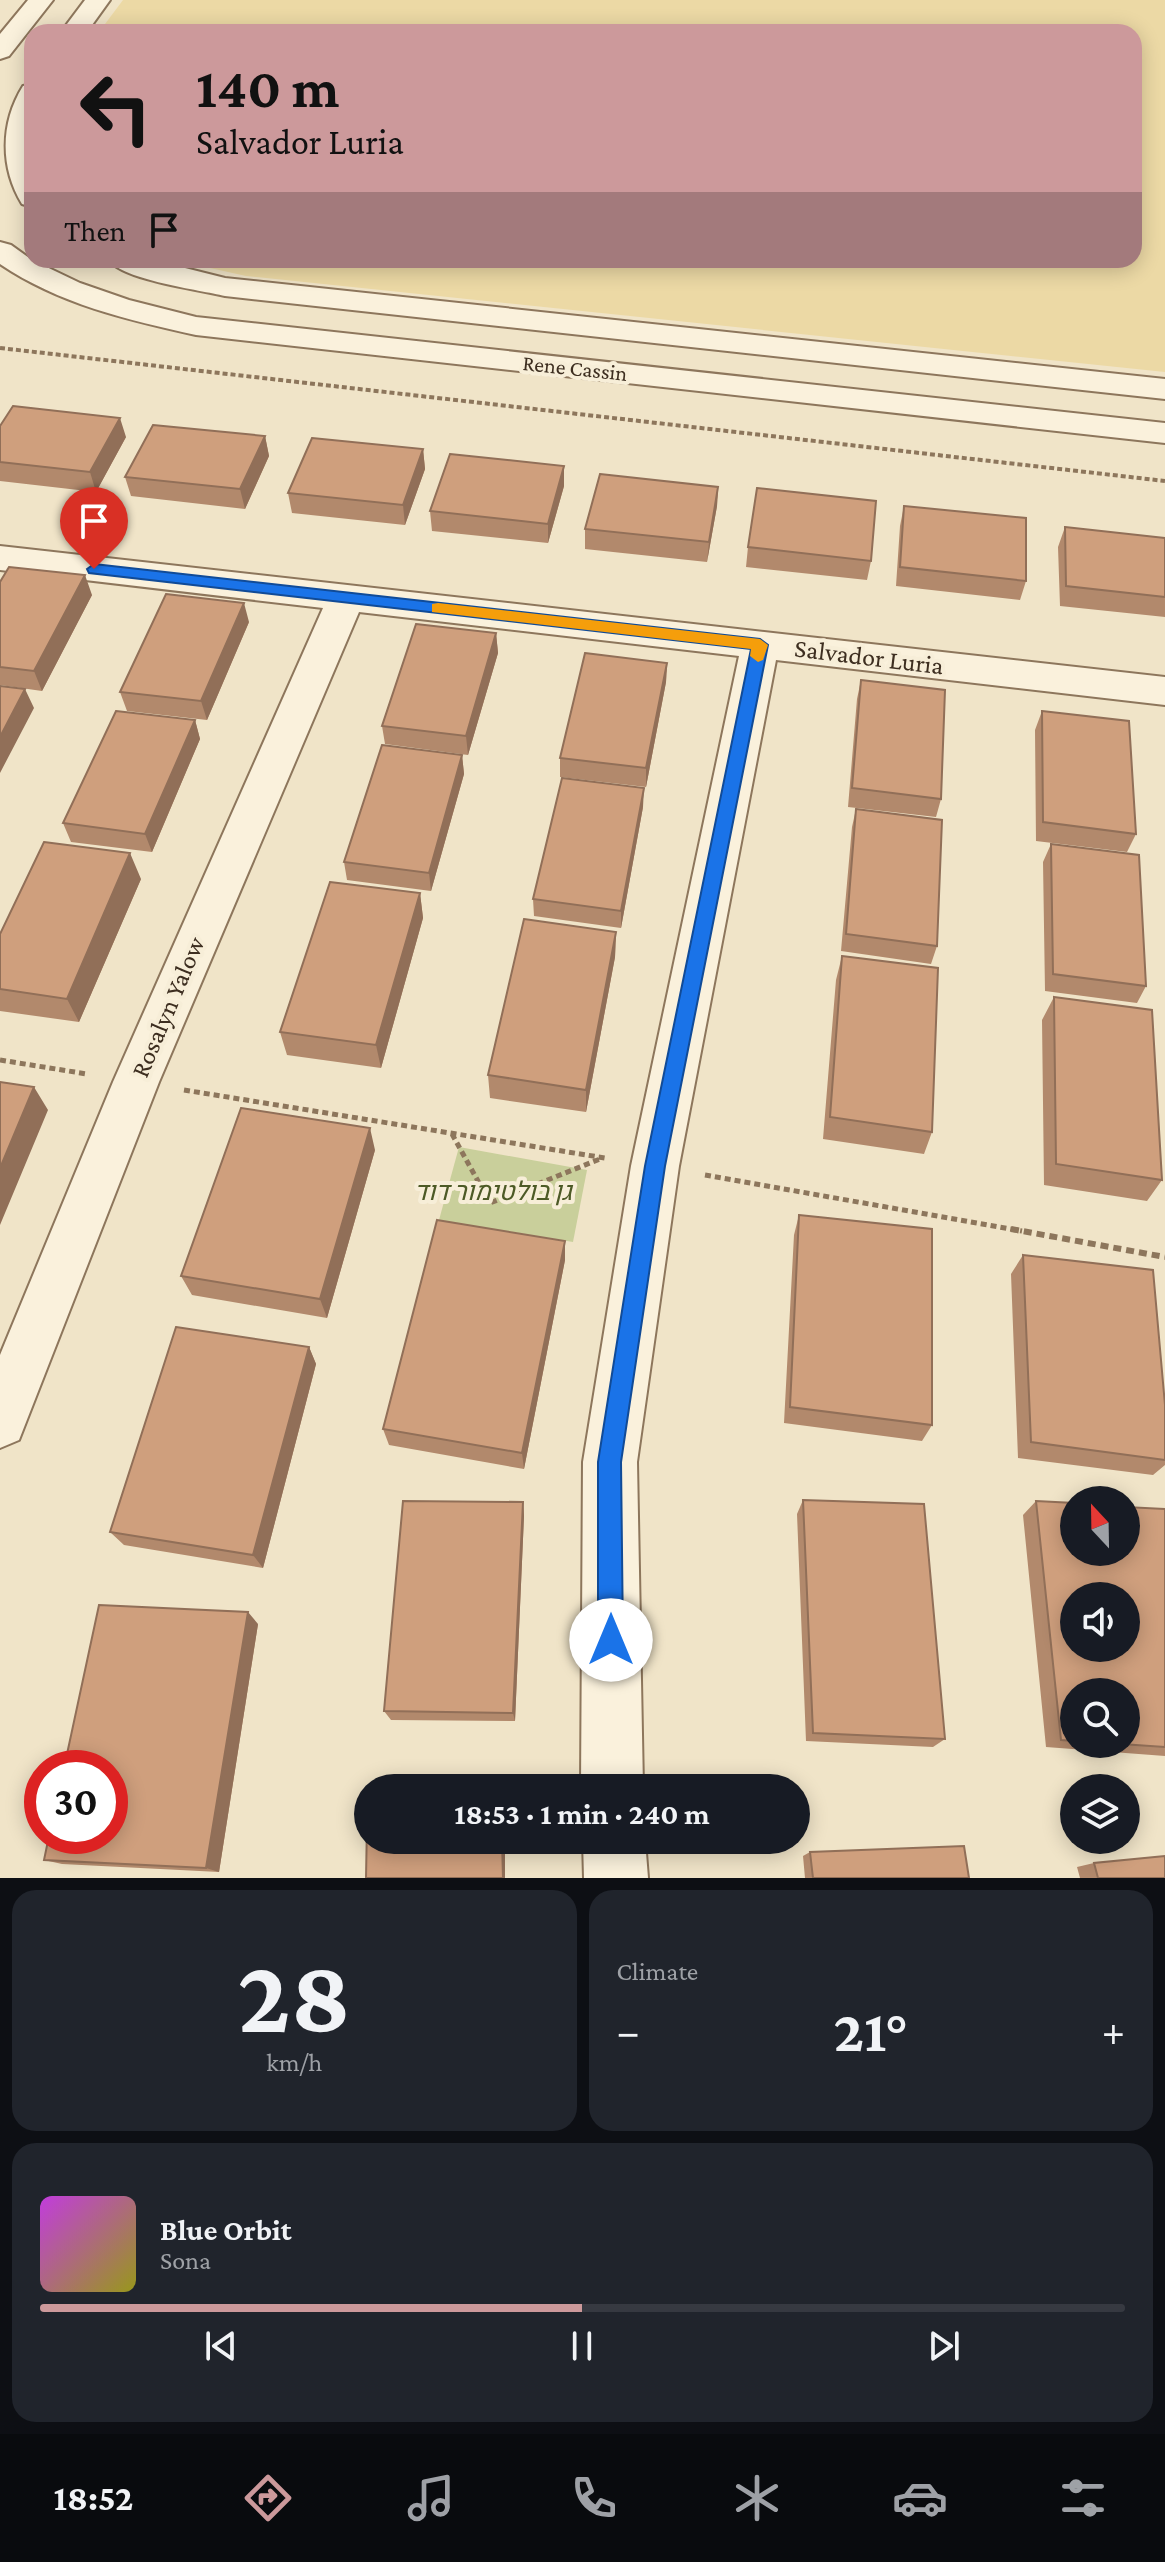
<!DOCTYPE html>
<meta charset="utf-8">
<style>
:root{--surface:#171b24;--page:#20242c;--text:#f1f3f6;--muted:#9ea1a6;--line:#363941;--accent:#cc999b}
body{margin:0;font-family:"Crimson Pro",Heebo,serif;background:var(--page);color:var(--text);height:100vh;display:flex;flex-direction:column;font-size:30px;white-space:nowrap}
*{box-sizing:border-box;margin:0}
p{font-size:26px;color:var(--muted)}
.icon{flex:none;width:44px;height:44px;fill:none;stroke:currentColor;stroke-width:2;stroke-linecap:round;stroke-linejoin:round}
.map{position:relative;height:1878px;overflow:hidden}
.sheet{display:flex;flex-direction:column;gap:12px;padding:12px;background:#0d0f14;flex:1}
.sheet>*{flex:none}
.banner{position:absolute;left:24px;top:24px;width:1118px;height:244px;border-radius:24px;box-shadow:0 4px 20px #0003;background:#cc999b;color:#111;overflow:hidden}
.needle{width:52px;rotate:338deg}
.tools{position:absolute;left:1060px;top:1486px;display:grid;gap:16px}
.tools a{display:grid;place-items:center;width:80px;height:80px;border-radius:50%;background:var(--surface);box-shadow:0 4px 20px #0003;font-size:40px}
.speed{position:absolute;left:24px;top:1750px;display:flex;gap:16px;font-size:40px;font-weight:700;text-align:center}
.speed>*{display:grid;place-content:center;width:104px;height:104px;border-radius:50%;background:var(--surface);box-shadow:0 4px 20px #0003;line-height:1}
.speed .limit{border:12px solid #d22;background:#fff;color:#111}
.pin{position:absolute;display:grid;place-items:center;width:68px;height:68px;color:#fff;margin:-82px -34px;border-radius:50% 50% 50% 0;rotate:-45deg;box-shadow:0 0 8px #0007}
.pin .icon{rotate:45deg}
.me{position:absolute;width:88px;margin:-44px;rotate:0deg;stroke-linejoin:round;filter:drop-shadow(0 0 6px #0008)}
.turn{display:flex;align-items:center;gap:28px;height:168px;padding:0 40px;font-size:36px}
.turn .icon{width:104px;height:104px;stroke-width:2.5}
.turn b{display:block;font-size:56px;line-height:68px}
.then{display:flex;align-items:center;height:76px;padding:0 40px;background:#0003;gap:16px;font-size:30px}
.big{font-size:60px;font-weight:700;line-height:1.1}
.sheet .widget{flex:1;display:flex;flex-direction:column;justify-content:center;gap:12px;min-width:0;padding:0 28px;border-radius:24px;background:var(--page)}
.sheet .dial{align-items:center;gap:0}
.dial b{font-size:104px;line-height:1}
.song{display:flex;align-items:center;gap:24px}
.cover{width:96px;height:96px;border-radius:12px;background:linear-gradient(135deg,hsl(290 70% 55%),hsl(60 70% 35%))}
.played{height:8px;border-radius:4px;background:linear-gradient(90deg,var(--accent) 50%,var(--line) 50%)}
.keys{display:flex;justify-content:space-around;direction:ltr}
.heat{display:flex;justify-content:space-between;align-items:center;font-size:44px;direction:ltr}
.sheet .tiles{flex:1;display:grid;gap:12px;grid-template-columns:1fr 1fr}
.widget:last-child{grid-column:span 2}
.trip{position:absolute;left:354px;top:1774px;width:456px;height:80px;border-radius:40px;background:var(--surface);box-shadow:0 4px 20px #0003;font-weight:700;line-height:80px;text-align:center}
.dock{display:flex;height:128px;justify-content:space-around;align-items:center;background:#090b0e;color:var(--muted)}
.dock .icon{width:56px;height:56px}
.dock .selected{color:var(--accent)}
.dock b{font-size:36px;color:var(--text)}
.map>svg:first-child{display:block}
.green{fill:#c9cf9b}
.sand{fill:#ecd9a5}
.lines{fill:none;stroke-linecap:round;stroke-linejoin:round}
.minor-casing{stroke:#8d765c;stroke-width:4}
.path-far2{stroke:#8d765c;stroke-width:4;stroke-dasharray:5 3;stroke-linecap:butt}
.path-far1{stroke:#8d765c;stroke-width:5;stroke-dasharray:6 4;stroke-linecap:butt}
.path{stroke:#8d765c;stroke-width:6;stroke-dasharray:8 5;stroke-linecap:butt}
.minor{fill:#faf1dc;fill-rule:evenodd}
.wall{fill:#b2896c;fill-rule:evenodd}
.shaded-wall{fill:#916f58}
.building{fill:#cf9f7d;stroke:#916f58;stroke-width:2;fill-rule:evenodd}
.route{fill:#1a73e8;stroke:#114b97;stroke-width:2}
.slow{fill:#f59e0b}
.labels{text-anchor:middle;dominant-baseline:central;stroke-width:8;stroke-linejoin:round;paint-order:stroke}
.far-street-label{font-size:22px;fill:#3d2e20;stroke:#f7eed8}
.street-label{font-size:26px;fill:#3d2e20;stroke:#f7eed8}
.park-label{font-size:26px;font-style:italic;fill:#4d5a26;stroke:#f7eed8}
</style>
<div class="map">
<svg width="1165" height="1878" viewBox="0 0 1165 1878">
<rect width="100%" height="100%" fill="#f0e4c8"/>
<path class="green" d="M 459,1147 L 587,1170 L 573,1242 L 439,1220 Z"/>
<path class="sand" d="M 123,0 L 1165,0 L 1165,372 L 246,276 L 174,260 L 1134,260 L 1134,32 L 99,32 Z"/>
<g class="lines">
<g class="minor-casing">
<path id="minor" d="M 28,0 L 53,0 L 9,56 L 0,59 L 0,34 Z
M 85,0 L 110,0 L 87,32 L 61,32 Z
M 32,84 L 32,207 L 22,204 C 0,168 0,123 23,86 Z
M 0,242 L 11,245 L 32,260 L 80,283 L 129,300 L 196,317 L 1165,423 L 1165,443 L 196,335 C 128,320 59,304 0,264 Z
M 109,260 L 153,260 L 225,278 L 1165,379 L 1165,399 L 225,296 C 200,290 123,280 109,260 Z
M 0,546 L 1165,677 L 1165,705 L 776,660 L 679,1166 L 637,1462 L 643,1788 L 581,1788 L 583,1462 L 631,1166 L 739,656 L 359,612 L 159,1082 L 19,1440 L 0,1448 L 0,1355 L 113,1082 L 323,608 L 0,570 Z
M 583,1840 L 645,1840 L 648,1878 L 584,1878 Z"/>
</g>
<path class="path-far2" d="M 0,348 L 1165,481"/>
<path class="path-far1" d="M 0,1060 L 87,1074
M 184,1090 L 605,1158
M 452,1134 L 490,1203 L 600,1159
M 705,1175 L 1022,1231"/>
<path class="path" d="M 1011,1229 L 1165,1257"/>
<use href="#minor" class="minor"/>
</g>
<path class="wall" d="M 0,426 L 126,437 L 96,492 L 0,481 Z
M 265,436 L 269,456 L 245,509 L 131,496 L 125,477 Z
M 423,449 L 425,469 L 405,525 L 292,513 L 288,493 Z
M 564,466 L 564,486 L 548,543 L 432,531 L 430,511 Z
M 718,487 L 717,506 L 707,562 L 585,549 L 585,529 Z
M 904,506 L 1026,581 L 1020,600 L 896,586 L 900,526 Z
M 1065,527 L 1165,538 L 1165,617 L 1060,606 L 1058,547 Z
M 748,547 L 871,561 L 867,580 L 746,567 Z
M 0,582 L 92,595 L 42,691 L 0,685 Z
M 249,622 L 207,720 L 127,711 L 120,692 Z
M 496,633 L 498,653 L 468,755 L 385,744 L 382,726 Z
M 667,663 L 666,682 L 646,787 L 560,777 L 560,758 Z
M 861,680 L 941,799 L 936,817 L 848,807 L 857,699 Z
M 1042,711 L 1136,834 L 1127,852 L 1036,841 L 1035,730 Z
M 195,720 L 200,739 L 152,852 L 71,842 L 63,823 Z
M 462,755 L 464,774 L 431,891 L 347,880 L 344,862 Z
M 643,807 L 621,928 L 534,916 L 533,899 Z
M 856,809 L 937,946 L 931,964 L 841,951 L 852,827 Z
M 1051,844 L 1146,986 L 1137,1003 L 1045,991 L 1043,862 Z
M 141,879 L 79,1022 L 0,1011 L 0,934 Z
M 420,893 L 423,918 L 381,1068 L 287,1055 L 280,1032 Z
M 616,932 L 615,957 L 586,1112 L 490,1098 L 488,1075 Z
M 842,956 L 932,1132 L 924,1154 L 823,1139 L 836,980 Z
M 1054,997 L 1162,1180 L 1147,1201 L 1044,1185 L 1042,1020 Z
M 375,1150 L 327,1318 L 192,1295 L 181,1276 Z
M 799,1215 L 932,1425 L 922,1441 L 784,1423 L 794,1235 Z
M 565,1241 L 565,1260 L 524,1469 L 389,1445 L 383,1429 Z
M 1023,1255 L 1165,1460 L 1165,1465 L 1153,1475 L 1018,1458 L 1011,1274 Z
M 309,1347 L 316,1364 L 263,1568 L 124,1545 L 110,1532 Z
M 803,1500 L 945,1739 L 933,1747 L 806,1741 L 797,1514 Z
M 1036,1501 L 1165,1509 L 1165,1756 L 1046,1747 L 1023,1515 ZM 1074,1692 L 1126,1744 L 1074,1744 Z
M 523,1502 L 524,1516 L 515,1721 L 391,1720 L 384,1711 Z
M 258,1624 L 219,1872 L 62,1864 L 44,1860 Z
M 810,1852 L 969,1878 L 805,1878 L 803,1856 Z
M 1094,1863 L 1165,1878 L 1080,1878 L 1077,1867 Z"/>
<path class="shaded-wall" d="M 120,418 L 126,437 L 96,492 L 90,472 Z
M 265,436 L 269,456 L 245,509 L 240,489 Z
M 423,449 L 425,469 L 405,525 L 403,505 Z
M 564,466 L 564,486 L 548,543 L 548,524 Z
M 718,487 L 717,506 L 707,562 L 709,542 Z
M 85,575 L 92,595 L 42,691 L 34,671 Z
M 244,603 L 249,622 L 207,720 L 201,701 Z
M 496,633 L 498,653 L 468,755 L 466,736 Z
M 667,663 L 666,682 L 646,787 L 646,768 Z
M 25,689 L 34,708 L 0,773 L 0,737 Z
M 195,720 L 200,739 L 152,852 L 145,834 Z
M 462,755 L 464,774 L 431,891 L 429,873 Z
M 644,788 L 643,807 L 621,928 L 621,911 Z
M 130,853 L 141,879 L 79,1022 L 67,999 Z
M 420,893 L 423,918 L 381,1068 L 376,1045 Z
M 616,932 L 615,957 L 586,1112 L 586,1090 Z
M 34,1087 L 48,1110 L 0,1225 L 0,1168 Z
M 370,1128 L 375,1150 L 327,1318 L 320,1299 Z
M 565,1241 L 565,1260 L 524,1469 L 522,1453 Z
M 309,1347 L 316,1364 L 263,1568 L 253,1555 Z
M 523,1502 L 524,1516 L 515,1721 L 513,1713 Z
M 248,1612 L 258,1624 L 219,1872 L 206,1868 Z
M 502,1840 L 505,1840 L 505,1878 L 503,1878 Z"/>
<path class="building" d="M 13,406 L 120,418 L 90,472 L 0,462 L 0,426 Z
M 153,425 L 265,436 L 240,489 L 125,477 Z
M 312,438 L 423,449 L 403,505 L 288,493 Z
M 450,454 L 564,466 L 548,524 L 430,511 Z
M 600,474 L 718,487 L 709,542 L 585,529 Z
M 757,488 L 876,501 L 871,561 L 748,547 Z
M 904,506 L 1026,518 L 1026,581 L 900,567 Z
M 1065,527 L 1165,538 L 1165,597 L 1066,586 Z
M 9,567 L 85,575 L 34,671 L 0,667 L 0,582 Z
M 166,594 L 244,603 L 201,701 L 120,692 Z
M 416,624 L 496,633 L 466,736 L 382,726 Z
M 585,653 L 667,663 L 646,768 L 560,758 Z
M 861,680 L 945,690 L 941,799 L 852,788 Z
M 0,686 L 25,689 L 0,737 Z
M 116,711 L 195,720 L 145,834 L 63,823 Z
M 1042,711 L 1129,721 L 1136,834 L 1043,822 Z
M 382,745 L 462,755 L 429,873 L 344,862 Z
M 562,778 L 644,788 L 621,911 L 533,899 Z
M 856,809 L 942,820 L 937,946 L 846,934 Z
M 44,842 L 130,853 L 67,999 L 0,989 L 0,934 Z
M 1051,844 L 1139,855 L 1146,986 L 1053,974 Z
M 330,882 L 420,893 L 376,1045 L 280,1032 Z
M 524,919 L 616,932 L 586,1090 L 488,1075 Z
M 842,956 L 938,968 L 932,1132 L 830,1117 Z
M 1054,997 L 1152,1010 L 1162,1180 L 1056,1164 Z
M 0,1082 L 34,1087 L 0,1168 Z
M 241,1108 L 370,1128 L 320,1299 L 181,1276 Z
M 799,1215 L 932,1229 L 932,1425 L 790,1407 Z
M 437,1220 L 565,1241 L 522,1453 L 383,1429 Z
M 1023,1255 L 1153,1270 L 1165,1405 L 1165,1460 L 1031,1442 Z
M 176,1327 L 309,1347 L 253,1555 L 110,1532 Z
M 803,1500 L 924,1504 L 945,1739 L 813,1733 Z
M 403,1501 L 523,1502 L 513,1713 L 384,1711 Z
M 1036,1501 L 1074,1503 L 1074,1552 L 1126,1552 L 1126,1507 L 1165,1509 L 1165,1747 L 1121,1744 L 1126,1744 L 1126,1692 L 1074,1692 L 1074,1741 L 1061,1740 ZM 1074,1596 L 1126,1596 L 1126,1648 L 1074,1648 Z
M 99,1605 L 248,1612 L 206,1868 L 44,1860 L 49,1836 L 110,1836 L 110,1768 L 64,1768 Z
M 367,1823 L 368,1840 L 502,1840 L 503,1878 L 366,1878 Z
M 964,1846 L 969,1878 L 813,1878 L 810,1852 Z
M 1165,1856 L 1165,1878 L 1098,1878 L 1094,1863 Z"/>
<path class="route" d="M 94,564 L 760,639 L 768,645 L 665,1166 L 621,1462 L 623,1640 L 619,1648 L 611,1652 L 602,1648 L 598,1640 L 598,1462 L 645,1166 L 751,649 L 89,573 L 87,569 Z"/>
<path class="slow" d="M 438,603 L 760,639 L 768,645 L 763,660 L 758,662 L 750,656 L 751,649 L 432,612 L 432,604 Z"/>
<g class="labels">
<g class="far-street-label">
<text transform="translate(575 368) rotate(6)">Rene Cassin</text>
</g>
<g class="street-label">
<text transform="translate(869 657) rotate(7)">Salvador Luria</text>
<text transform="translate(168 1007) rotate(-67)">Rosalyn Yalow</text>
</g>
<g class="park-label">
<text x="493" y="1191">גן בולטימור דוד</text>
</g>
</g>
</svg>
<div class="tools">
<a><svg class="needle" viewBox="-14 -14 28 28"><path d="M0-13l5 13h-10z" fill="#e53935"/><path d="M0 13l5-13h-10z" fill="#9ea1a6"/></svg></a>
<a><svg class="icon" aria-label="sound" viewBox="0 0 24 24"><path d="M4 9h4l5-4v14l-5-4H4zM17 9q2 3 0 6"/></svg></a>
<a><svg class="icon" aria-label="search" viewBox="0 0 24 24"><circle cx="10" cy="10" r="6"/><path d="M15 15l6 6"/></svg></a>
<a><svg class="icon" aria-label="layers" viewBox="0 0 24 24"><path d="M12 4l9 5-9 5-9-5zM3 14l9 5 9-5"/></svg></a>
</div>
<div class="speed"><div class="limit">30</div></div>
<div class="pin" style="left:94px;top:569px;background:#d93025"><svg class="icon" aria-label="arrive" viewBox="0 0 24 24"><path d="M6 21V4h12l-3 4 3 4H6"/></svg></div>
<svg class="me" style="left:611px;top:1640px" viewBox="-20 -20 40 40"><circle r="19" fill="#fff"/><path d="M0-13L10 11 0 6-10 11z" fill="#1a73e8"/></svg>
<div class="trip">18:53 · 1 min · 240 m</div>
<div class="banner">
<div class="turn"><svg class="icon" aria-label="left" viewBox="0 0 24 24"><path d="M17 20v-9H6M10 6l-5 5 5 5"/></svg><div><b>140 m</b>Salvador Luria</div></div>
<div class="then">Then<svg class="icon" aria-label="arrive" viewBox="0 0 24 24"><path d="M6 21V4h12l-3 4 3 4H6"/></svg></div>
</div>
</div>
<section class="sheet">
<div class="tiles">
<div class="widget dial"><b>28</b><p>km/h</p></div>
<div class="widget"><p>Climate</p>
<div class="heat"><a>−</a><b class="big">21°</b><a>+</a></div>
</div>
<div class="widget">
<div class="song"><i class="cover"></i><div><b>Blue Orbit</b><p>Sona</p></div></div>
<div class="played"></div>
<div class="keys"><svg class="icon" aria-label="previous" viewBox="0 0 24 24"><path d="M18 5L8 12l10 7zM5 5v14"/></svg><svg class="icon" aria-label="pause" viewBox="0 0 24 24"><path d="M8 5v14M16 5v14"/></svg><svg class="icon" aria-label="next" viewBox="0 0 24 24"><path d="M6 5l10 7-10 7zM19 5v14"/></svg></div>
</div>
</div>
</section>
<nav class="dock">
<b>18:52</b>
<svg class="icon selected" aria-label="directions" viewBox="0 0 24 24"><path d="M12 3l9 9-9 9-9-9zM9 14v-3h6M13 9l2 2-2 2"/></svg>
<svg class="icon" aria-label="music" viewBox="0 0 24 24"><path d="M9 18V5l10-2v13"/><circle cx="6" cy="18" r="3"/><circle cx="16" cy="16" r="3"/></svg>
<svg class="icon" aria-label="phone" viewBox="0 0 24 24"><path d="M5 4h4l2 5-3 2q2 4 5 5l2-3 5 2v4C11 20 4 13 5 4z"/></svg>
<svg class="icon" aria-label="climate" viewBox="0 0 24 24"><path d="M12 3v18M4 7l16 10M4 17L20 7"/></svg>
<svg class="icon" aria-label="car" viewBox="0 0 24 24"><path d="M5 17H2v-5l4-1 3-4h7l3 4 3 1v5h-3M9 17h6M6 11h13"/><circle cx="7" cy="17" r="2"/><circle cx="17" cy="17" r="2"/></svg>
<svg class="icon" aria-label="filters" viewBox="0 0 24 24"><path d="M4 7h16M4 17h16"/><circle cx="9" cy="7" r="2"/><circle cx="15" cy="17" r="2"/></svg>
</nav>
